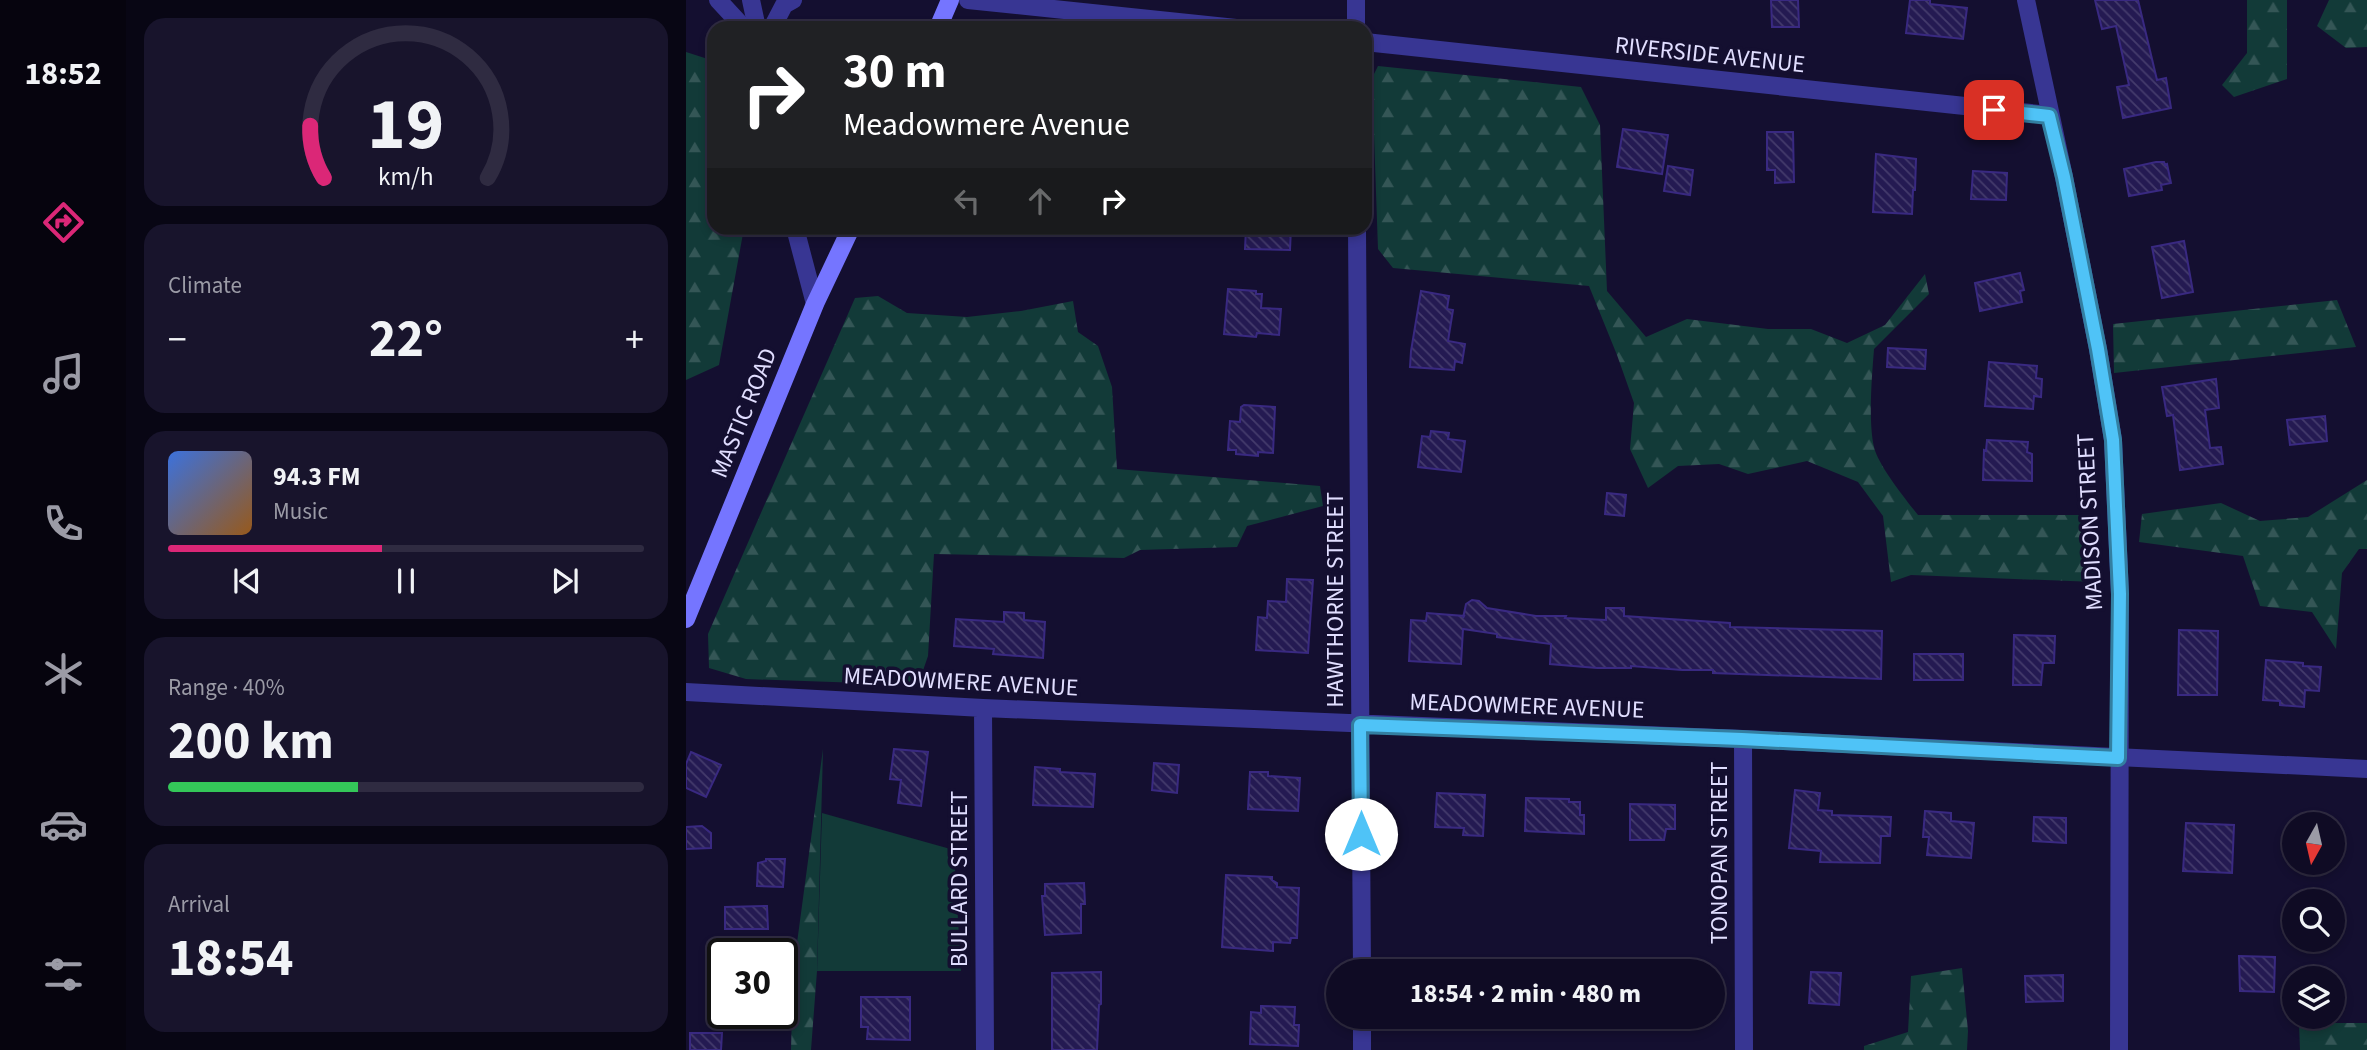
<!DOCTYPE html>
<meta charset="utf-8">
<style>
:root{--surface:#0f0b24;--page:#18142c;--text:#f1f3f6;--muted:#9b9ba6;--line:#2f2b41;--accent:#db2777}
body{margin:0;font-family:"Source Sans 3",sans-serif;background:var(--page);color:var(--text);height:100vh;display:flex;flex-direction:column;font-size:26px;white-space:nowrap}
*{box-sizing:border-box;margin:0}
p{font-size:23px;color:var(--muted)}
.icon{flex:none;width:38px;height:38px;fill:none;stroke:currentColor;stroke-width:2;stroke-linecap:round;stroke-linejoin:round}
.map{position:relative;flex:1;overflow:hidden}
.panel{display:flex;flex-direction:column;gap:18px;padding:18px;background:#080614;width:560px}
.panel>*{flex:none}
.guide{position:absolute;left:21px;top:21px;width:665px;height:214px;border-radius:21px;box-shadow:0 4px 10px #0003,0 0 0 2px var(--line);background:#202124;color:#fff;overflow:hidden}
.needle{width:46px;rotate:188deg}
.controls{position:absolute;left:1596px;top:812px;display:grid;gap:14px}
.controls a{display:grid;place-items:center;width:63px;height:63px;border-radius:50%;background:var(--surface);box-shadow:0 4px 10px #0003,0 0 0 2px var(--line);font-size:35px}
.speed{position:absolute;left:21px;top:938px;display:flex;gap:14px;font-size:35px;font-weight:700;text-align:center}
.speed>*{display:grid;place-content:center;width:91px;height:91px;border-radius:50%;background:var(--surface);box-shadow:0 4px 10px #0003,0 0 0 2px var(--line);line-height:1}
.speed .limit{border:4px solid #111;border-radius:10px;background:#fff;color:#111}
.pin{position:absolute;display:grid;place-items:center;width:60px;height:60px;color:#fff;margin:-30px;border-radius:14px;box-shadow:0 4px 10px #0006}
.me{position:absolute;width:77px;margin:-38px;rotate:0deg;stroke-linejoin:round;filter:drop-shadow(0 0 5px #0008)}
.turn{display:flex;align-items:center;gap:24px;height:147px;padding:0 21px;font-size:32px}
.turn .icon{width:91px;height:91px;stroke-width:2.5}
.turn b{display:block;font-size:49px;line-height:60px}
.lanes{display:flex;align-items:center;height:66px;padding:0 21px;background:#0003;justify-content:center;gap:35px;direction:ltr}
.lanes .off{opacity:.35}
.big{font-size:52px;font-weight:700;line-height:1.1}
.panel .card{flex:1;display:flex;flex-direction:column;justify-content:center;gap:10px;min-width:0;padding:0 24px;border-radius:21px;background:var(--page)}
.panel .dial{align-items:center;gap:0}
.dial svg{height:182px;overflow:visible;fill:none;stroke:var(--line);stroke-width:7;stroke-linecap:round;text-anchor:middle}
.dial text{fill:var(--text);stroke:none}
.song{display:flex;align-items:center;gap:21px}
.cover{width:84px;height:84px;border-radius:10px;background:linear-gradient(135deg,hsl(220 70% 55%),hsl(30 70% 35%))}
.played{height:7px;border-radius:4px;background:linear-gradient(90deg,var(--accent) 45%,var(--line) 45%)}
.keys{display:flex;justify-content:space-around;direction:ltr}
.heat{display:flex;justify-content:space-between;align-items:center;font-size:38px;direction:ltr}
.charge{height:10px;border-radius:5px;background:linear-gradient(90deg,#34c759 40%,var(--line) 0)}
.trip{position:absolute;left:640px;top:959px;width:399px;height:70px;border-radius:35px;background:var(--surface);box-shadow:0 4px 10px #0003,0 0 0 2px var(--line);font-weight:700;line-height:70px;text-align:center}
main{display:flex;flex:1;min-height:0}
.dock{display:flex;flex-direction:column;width:126px;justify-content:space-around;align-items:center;background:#06040e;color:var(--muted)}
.dock .icon{width:49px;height:49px}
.dock .selected{color:var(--accent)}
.dock b{font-size:32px;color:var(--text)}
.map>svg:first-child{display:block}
.grass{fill:#123a38}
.forest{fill:url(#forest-firs)}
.building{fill:url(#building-back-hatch);stroke:#392981;stroke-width:2}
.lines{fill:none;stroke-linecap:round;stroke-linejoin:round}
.minor{stroke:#383693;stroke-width:18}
.tertiary{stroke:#383693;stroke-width:18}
.secondary{stroke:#7575ff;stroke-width:18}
.route-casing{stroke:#337fa1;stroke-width:18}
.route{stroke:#4fc3f7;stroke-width:12}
.labels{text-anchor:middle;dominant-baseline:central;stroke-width:7;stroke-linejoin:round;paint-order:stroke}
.street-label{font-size:24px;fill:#e1deff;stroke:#140f30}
</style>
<main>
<nav class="dock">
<b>18:52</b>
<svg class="icon selected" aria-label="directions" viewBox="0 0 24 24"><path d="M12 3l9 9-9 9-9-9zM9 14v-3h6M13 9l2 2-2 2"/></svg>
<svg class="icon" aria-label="music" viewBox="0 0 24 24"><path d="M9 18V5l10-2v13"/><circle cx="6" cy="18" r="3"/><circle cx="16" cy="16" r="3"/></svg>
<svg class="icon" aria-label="phone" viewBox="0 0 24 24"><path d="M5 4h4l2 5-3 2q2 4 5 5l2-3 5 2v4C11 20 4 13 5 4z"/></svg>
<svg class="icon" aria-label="climate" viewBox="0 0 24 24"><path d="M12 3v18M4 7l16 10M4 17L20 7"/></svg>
<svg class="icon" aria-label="car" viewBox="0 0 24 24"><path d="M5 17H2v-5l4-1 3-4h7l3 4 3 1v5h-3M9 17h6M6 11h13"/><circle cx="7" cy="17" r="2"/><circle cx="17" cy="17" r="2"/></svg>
<svg class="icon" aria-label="filters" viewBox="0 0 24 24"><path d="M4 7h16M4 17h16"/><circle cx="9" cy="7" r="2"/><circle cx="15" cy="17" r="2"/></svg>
</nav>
<section class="panel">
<div class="card dial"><svg viewBox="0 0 100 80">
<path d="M14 69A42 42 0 1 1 86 69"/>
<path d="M14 69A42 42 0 0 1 8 46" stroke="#db2777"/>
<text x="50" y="56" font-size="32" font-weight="700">19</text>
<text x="50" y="72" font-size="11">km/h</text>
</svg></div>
<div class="card"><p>Climate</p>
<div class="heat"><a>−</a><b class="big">22°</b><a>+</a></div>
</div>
<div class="card">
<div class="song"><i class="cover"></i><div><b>94.3 FM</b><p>Music</p></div></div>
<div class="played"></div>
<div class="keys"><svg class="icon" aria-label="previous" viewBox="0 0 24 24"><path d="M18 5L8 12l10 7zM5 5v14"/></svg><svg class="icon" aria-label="pause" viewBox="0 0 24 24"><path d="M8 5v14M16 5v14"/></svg><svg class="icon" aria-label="next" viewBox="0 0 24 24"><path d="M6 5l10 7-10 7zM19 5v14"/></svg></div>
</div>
<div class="card"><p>Range · 40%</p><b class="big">200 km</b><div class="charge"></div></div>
<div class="card"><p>Arrival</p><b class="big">18:54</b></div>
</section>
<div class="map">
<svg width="1681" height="1050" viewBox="0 0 1681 1050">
<defs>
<pattern id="forest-firs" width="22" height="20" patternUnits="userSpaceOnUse" patternTransform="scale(1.75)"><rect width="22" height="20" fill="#123a38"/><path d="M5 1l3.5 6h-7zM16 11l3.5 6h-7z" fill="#345656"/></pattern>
<pattern id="building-back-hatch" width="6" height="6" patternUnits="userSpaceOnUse" patternTransform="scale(1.75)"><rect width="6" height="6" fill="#241a52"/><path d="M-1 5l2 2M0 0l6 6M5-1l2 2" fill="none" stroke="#443b6c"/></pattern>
</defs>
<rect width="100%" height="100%" fill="#140f30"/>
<path class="grass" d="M 136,813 L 268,850 L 275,971 L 131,971 Z"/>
<path class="forest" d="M 1561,0 L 1601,0 L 1601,79 L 1548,97 L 1536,85 L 1561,53 Z
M 1643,0 L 1681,0 L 1681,47 L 1660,48 L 1631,26 Z
M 0,52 L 28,61 L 28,228 L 58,228 L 33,365 L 0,380 Z
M 692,66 L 895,87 L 914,125 L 921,291 L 960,337 L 1001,319 L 1082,329 L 1125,329 L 1161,343 L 1199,325 L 1239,274 L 1243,294 L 1188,349 C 1186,376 1182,420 1188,447 C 1192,465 1220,500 1232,515 L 1395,515 L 1410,582 L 1225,575 L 1205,582 L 1197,516 L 1172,482 L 1121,461 L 1062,474 L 1033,464 L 992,466 L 962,488 L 944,449 L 948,403 L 931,355 L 903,286 L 707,268 L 692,249 L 686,78 Z
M 192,296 L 221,313 L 281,317 L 335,311 L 387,301 L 392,332 L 412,346 L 426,387 L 431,469 L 634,486 L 637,506 L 561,526 L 551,547 L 454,550 L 438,558 L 248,554 L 242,656 L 232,685 L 60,679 L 23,668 L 22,634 L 169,298 Z
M 1651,300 L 1670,347 L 1428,373 L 1427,324 Z
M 1681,480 L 1681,549 L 1673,549 L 1656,573 L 1650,649 L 1626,612 L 1574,606 L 1557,556 L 1453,542 L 1456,514 L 1535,503 L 1574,521 L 1622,517 Z
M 137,749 L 131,971 L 125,1050 L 105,1050 L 107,973 Z
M 1276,968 L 1282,1031 L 1281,1050 L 1178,1050 L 1178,1046 L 1222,1032 L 1225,976 Z
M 1613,1023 L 1681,1023 L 1681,1050 L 1614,1050 Z"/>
<path class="building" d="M 1085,0 L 1112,0 L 1113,27 L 1086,27 Z
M 1224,0 L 1244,0 L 1244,4 L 1281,8 L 1277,39 L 1220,33 Z
M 1409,0 L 1452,0 L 1471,80 L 1480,78 L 1485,108 L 1437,118 L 1431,87 L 1443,85 L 1430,26 L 1416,29 Z
M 937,129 L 982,135 L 976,174 L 931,167 Z
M 1081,132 L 1107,132 L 1108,182 L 1089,183 L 1089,170 L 1081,170 Z
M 1190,154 L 1230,159 L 1229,190 L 1227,190 L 1226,214 L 1187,212 Z
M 1470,162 L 1478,162 L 1479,165 L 1481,164 L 1485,183 L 1475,185 L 1476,190 L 1443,196 L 1438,169 Z
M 982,166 L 1007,170 L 1004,195 L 978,191 Z
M 1287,171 L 1321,173 L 1320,200 L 1285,199 Z
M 560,228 L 605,228 L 604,250 L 559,249 Z
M 1498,241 L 1507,292 L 1476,298 L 1466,247 Z
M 1334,273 L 1338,290 L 1334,291 L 1336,302 L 1294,311 L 1289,283 Z
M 542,289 L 570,291 L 570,294 L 576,294 L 575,308 L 595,309 L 593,335 L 571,333 L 570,337 L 538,334 Z
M 735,291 L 763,296 L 761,309 L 767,310 L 762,341 L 779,344 L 776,363 L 769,361 L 768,370 L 724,367 L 725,351 Z
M 1202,348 L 1240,350 L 1239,369 L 1201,367 Z
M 1303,362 L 1351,366 L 1350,378 L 1356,379 L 1355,397 L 1348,396 L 1347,409 L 1299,406 Z
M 1530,379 L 1533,408 L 1519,410 L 1524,448 L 1535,447 L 1537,464 L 1494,470 L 1487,415 L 1481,416 L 1476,387 Z
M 558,405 L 589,407 L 587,453 L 572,452 L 572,456 L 550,454 L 550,450 L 542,450 L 544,421 L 554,422 L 555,407 Z
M 1639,416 L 1641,441 L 1604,445 L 1601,420 Z
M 745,431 L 763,433 L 762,439 L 779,441 L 775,472 L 732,467 L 736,436 L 744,437 Z
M 1301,440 L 1342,442 L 1341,452 L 1346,454 L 1346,481 L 1297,480 L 1298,450 L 1300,451 Z
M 921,493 L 940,495 L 938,516 L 919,514 Z
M 601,579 L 627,580 L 622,653 L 570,650 L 572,617 L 581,618 L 582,601 L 600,602 Z
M 786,600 L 793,601 L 801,608 L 850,616 L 880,616 L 879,618 L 920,620 L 920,608 L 938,608 L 938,616 L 1044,623 L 1044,627 L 1196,631 L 1195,679 L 1027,673 L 1027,670 L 996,670 L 945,666 L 945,668 L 911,668 L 864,664 L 865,644 L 811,637 L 811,634 L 777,629 L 775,664 L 723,661 L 725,620 L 740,621 L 741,613 L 778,616 L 777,618 L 780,604 Z
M 318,612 L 338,613 L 338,620 L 359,622 L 357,658 L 307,654 L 308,649 L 268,646 L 270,619 L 318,622 Z
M 1493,630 L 1532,631 L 1531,695 L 1492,695 Z
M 1328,635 L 1369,636 L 1368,663 L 1357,663 L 1355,685 L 1327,685 Z
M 1228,654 L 1277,654 L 1277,680 L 1228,680 Z
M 1580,660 L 1617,663 L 1617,666 L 1635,667 L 1633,691 L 1619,690 L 1618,707 L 1594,705 L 1594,701 L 1577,700 Z
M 208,749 L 242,752 L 235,806 L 212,803 L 215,780 L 204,779 Z
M 5,752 L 35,765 L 20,797 L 0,788 L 0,764 Z
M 468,763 L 493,765 L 491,793 L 466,790 Z
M 349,767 L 374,769 L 374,772 L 409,774 L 407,807 L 347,805 Z
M 564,772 L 582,772 L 582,776 L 614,778 L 612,811 L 562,809 Z
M 1109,790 L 1134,793 L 1132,810 L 1146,811 L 1146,815 L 1205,817 L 1204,836 L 1195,836 L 1194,863 L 1134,862 L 1135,851 L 1103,848 Z
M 751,793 L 799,795 L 797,836 L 777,835 L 778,828 L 749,827 Z
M 840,798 L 883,799 L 883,802 L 894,802 L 894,815 L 898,815 L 898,834 L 839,831 Z
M 944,804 L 989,805 L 989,829 L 980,829 L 978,840 L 944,840 Z
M 1239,811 L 1265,813 L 1265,821 L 1288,823 L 1285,858 L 1241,855 L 1243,837 L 1237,837 Z
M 1348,817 L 1380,818 L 1380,843 L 1347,841 Z
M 1500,823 L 1548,825 L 1546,873 L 1497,871 Z
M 16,826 L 25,833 L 25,848 L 0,849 L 0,827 Z
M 80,859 L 99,859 L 97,887 L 71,886 L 72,863 L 80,861 Z
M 540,875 L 586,877 L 586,880 L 591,883 L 591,887 L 613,888 L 611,938 L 605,938 L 604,943 L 587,942 L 587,951 L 536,947 Z
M 398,883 L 399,904 L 395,904 L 395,933 L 359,935 L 356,896 L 359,896 L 359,884 Z
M 81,906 L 82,929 L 39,929 L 39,907 Z
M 1553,956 L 1589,957 L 1588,992 L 1554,991 Z
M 415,972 L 415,1004 L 413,1005 L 411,1050 L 366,1050 L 366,973 Z
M 1125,972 L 1155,973 L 1153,1005 L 1123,1003 Z
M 1377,975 L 1377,1001 L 1340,1002 L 1339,976 Z
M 175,997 L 224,997 L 224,1040 L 181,1039 L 182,1027 L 175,1027 Z
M 575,1006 L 609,1007 L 608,1025 L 613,1025 L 612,1046 L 564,1044 L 565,1012 L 575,1013 Z
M 4,1033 L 36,1033 L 35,1050 L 4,1050 Z"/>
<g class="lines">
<path class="minor" d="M 65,0 L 71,28
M 282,0 L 550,28
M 670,0 L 670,28
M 679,42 L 1363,115
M 109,228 L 129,304
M 671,228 L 676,971
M 0,692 L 297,708 L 1057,739 L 1681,769
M 297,708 L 299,1050
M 1057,739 L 1058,1050
M 676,1017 L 676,1050"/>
<path class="tertiary" d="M 32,0 L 58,28
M 1340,0 L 1378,177 L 1412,349 L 1427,440 L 1434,594 L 1433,1050
M 86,28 L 98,5 L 107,0"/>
<path class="secondary" d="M 252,28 L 264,0
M 0,619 L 129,304 L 165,228"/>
</g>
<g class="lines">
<g class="route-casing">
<path id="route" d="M 675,834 L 674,725 L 1056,739 L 1432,758 L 1434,594 L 1427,440 L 1412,349 L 1378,177 L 1363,116 L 1308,110"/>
</g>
<use href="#route" class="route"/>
</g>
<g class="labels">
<g class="street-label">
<text transform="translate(1024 55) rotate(6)">RIVERSIDE AVENUE</text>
<text transform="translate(58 413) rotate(-68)">MASTIC ROAD</text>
<text transform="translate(1404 522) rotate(-93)">MADISON STREET</text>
<text transform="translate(649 600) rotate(-90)">HAWTHORNE STREET</text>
<text transform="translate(275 682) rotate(3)">MEADOWMERE AVENUE</text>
<text transform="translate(841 706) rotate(2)">MEADOWMERE AVENUE</text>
<text transform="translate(1033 853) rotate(-90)">TONOPAN STREET</text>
<text transform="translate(273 879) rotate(-90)">BULLARD STREET</text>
</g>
</g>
</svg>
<div class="controls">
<a><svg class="needle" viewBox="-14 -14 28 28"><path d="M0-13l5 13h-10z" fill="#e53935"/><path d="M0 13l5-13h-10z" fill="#9b9ba6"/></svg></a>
<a><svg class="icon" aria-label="search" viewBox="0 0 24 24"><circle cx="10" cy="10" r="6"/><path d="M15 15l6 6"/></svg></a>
<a><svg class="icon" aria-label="layers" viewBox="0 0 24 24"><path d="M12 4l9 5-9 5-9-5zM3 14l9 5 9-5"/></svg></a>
</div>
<div class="speed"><div class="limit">30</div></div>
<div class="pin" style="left:1308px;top:110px;background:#d93025"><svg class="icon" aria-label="arrive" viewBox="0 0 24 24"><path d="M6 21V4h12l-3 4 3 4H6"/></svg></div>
<svg class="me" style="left:675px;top:834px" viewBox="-20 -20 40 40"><circle r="19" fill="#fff"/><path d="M0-13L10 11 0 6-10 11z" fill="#4fc3f7"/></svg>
<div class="trip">18:54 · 2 min · 480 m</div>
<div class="guide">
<div class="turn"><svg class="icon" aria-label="right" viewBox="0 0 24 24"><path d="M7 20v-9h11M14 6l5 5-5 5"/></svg><div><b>30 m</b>Meadowmere Avenue</div></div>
<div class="lanes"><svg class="icon off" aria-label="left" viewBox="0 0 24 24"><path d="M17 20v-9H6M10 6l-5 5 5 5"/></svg><svg class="icon off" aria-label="ahead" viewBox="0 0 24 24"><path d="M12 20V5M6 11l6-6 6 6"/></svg><svg class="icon" aria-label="right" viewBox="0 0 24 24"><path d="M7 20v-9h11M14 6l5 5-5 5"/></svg></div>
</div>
</div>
</main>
